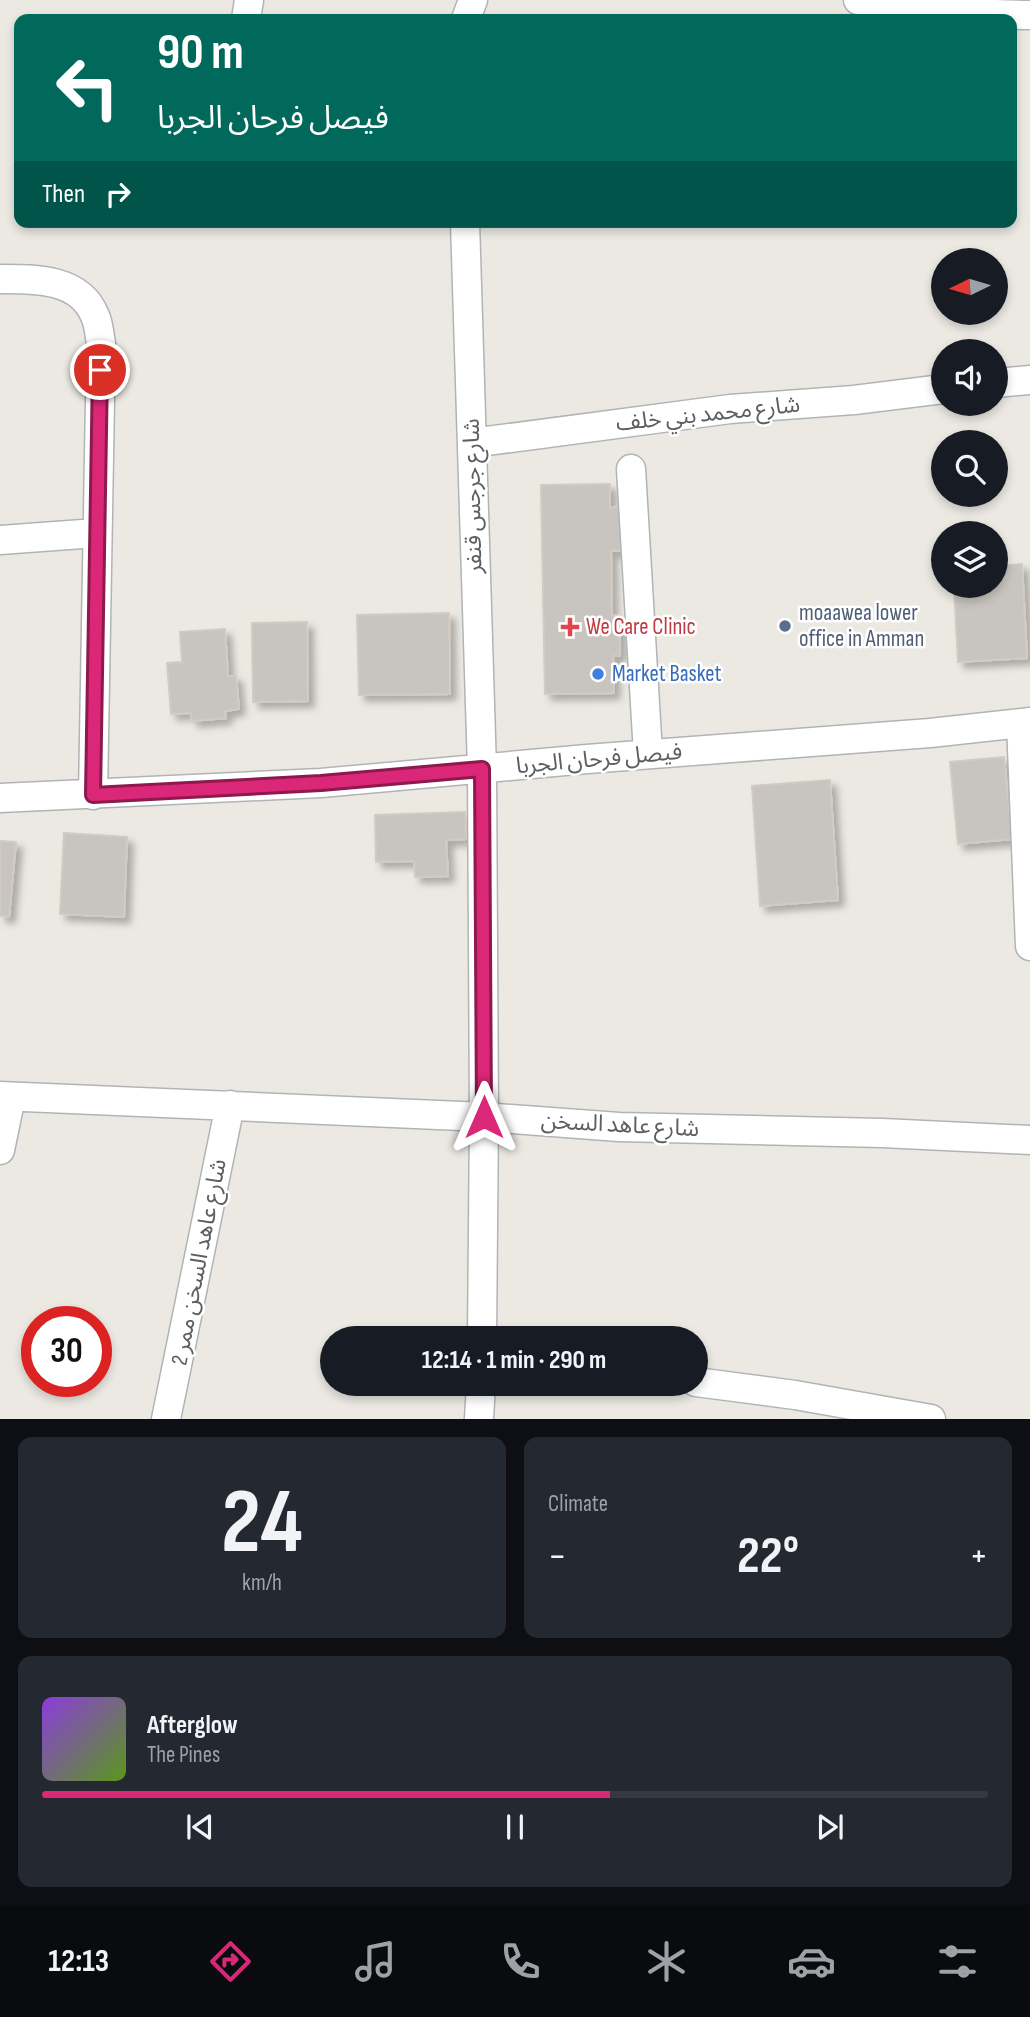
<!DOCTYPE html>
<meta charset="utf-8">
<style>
:root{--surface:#171b24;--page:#242831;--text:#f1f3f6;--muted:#9ea1a6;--line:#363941;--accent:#db2777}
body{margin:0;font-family:"Sofia Sans Condensed","Noto Sans Arabic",sans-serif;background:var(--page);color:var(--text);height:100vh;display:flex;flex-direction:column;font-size:26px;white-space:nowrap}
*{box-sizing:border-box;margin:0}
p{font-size:23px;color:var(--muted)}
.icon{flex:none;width:38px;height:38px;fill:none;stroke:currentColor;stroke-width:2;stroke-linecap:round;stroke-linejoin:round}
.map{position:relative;height:1419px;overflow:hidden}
.details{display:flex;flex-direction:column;gap:18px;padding:18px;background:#0d0f14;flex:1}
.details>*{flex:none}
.guide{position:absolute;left:14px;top:14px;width:1003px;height:214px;border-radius:14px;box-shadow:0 4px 10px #0003;background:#00695c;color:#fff;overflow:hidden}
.needle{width:46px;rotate:265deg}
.controls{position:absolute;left:931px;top:248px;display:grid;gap:14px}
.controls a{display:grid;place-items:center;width:77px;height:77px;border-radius:50%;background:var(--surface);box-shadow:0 4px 10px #0003;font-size:35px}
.speed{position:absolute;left:21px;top:1306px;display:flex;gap:14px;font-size:35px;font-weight:700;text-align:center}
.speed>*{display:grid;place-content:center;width:91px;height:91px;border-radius:50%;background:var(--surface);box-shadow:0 4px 10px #0003;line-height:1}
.speed .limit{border:10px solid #d22;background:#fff;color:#111}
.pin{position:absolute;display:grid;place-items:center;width:60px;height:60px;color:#fff;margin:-30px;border:4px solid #fff;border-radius:50%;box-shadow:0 2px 7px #0007}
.me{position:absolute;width:77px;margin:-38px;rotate:0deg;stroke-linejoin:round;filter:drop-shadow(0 0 5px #0008)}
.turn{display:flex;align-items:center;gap:24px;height:147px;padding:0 28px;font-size:32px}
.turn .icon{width:91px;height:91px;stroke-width:2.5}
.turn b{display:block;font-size:49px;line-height:60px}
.then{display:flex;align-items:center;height:66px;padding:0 28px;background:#0003;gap:14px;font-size:26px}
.big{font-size:52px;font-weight:700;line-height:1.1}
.details .widget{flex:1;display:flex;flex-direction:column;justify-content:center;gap:10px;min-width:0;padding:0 24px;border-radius:14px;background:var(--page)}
.details .dial{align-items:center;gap:0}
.dial b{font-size:91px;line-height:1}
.song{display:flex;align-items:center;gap:21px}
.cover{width:84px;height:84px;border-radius:10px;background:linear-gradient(135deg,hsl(270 70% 55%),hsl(90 70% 35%))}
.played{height:7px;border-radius:4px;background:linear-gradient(90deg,var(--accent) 60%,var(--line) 60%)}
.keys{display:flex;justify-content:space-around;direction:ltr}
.heat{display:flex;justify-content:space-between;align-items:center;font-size:38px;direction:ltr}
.details .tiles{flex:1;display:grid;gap:18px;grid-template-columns:1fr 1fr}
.widget:last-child{grid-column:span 2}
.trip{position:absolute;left:320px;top:1326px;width:388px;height:70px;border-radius:35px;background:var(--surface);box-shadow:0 4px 10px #0003;font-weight:700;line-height:70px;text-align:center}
.tab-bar{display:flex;height:112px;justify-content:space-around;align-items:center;background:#090b0e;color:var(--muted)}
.tab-bar .icon{width:49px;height:49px}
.tab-bar .selected{color:var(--accent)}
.tab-bar b{font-size:32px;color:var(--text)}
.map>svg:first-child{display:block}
.building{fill:#c8c4bf;stroke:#d1cbc2;stroke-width:2;filter:url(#shadow)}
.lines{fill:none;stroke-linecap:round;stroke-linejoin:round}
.minor-casing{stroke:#b0b4b7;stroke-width:31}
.minor{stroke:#fff;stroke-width:28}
.route-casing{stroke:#8e194d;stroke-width:18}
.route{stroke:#db2777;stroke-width:12}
.service-dot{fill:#5c6f8a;stroke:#fff;stroke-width:2.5}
.health-dot{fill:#e0444e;stroke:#fff;stroke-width:2.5}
.shop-dot{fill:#3f7fe0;stroke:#fff;stroke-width:2.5}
.labels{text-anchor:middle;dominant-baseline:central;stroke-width:5;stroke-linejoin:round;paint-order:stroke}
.street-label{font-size:23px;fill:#5b5f62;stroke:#fff}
.service-label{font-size:23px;fill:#4e5e75;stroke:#fff;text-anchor:start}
.health-label{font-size:23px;fill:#be3a42;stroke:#fff;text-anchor:start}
.shop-label{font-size:23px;fill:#366cbe;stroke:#fff;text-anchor:start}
</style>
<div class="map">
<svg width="1030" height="1419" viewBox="0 0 1030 1419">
<defs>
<filter id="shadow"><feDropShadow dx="6" dy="6" stdDeviation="3.5" flood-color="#0004"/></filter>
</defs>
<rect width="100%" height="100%" fill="#ece9e3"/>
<path class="building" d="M 610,484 L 610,508 L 620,507 L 621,551 L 611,551 L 612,616 L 620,615 L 620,656 L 613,656 L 614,693 L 545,694 L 541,485 Z
M 1022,564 L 1027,658 L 958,662 L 954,586 L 996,586 L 996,566 Z
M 449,613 L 450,694 L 359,695 L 357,615 Z
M 307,622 L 308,701 L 253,702 L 252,623 Z
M 225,629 L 228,676 L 236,676 L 239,709 L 225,711 L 226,718 L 192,721 L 191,713 L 171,714 L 167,663 L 182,662 L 180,632 Z
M 1004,757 L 1012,839 L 958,844 L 950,762 Z
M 830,780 L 838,900 L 760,906 L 752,786 Z
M 465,812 L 466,839 L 446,840 L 448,876 L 415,877 L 414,861 L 376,862 L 375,815 Z
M 64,833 L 127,837 L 124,917 L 60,914 Z
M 0,841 L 16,842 L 9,917 L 0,916 Z"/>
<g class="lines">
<g class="minor-casing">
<path id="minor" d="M 858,0 C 915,10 972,14 1030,15
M 246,19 L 249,0
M 466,19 L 473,0
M 465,222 L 482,769 L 484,1117 L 482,1339
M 0,279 C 35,279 80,278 95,316 C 99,324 99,334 101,343 L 93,795
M 996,383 L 1030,380
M 472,443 L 730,409 L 854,400 L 943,389
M 631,469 L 648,754
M 0,540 L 96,533
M 1021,723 L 1030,946
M 0,798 L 321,783 L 587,759 L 930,733 L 1030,722
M 0,1096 L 484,1117 L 619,1127 L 882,1133 L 1030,1140
M 0,1150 L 11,1097
M 696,1382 L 795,1395 L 931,1419
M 166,1419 L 230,1105
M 479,1419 L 481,1384"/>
</g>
<use href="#minor" class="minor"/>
</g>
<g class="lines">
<g class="route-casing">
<path id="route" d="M 100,370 L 93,795 L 321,783 L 482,769 L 484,1117"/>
</g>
<use href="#route" class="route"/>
</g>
<circle class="service-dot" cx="785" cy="626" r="7"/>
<path class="health-dot" d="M566.5 616.5h7v7h7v7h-7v7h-7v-7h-7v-7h7z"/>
<circle class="shop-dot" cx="598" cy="674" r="7"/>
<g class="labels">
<g class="street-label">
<text transform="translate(708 414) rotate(-6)">شارع محمد بني خلف</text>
<text transform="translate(473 496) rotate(-91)">شارع جرجس قنفر</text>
<text transform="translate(599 759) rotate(-5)">فيصل فرحان الجربا</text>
<text transform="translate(620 1125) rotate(3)">شارع عاهد السخن</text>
<text transform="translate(199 1262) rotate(-79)">شارع عاهد السخن ممر 2</text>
</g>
<g class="service-label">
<text x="799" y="613">moaawea lower<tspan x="799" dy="26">office in Amman</tspan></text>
</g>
<g class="health-label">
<text x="586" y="627">We Care Clinic</text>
</g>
<g class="shop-label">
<text x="612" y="674">Market Basket</text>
</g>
</g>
</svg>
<div class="controls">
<a><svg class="needle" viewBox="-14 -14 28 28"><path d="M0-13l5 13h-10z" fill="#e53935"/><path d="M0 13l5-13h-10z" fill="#9ea1a6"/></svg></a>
<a><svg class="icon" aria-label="sound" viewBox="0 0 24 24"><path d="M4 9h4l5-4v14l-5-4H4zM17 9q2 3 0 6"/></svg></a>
<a><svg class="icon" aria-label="search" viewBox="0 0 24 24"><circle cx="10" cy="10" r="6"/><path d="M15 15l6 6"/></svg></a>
<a><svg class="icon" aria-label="layers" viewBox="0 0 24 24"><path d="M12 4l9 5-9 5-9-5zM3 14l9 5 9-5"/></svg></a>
</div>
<div class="speed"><div class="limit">30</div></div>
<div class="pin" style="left:100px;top:370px;background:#d93025"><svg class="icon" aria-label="arrive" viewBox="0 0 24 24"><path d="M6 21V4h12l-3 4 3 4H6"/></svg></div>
<svg class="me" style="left:484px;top:1117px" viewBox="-20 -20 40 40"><path d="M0-17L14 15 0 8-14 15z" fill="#db2777" stroke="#fff" stroke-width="4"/></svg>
<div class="trip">12:14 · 1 min · 290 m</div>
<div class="guide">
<div class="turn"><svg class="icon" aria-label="left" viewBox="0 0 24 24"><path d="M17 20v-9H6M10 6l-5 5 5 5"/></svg><div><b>90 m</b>فيصل فرحان الجربا</div></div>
<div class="then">Then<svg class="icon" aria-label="right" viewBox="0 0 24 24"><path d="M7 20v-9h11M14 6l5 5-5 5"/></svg></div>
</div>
</div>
<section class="details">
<div class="tiles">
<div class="widget dial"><b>24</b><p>km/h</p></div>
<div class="widget"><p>Climate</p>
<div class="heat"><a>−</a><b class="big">22°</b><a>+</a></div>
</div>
<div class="widget">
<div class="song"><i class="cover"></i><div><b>Afterglow</b><p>The Pines</p></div></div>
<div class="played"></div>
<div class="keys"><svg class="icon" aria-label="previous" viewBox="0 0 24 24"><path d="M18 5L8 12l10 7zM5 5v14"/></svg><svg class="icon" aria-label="pause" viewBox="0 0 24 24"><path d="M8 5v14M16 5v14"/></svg><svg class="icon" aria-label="next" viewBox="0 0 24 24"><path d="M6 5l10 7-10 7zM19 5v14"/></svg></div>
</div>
</div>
</section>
<nav class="tab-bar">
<b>12:13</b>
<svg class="icon selected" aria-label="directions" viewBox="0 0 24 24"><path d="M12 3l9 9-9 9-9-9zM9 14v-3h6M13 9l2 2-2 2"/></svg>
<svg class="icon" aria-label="music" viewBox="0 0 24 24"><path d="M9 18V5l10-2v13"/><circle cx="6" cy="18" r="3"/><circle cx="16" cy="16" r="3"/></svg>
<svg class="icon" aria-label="phone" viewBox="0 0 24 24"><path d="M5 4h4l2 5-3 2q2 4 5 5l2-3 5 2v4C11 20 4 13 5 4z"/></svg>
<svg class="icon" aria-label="climate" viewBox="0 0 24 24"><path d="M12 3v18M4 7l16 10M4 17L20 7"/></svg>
<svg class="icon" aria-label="car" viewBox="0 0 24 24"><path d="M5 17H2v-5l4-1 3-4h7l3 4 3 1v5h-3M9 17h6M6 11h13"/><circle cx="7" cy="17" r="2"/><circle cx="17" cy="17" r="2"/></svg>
<svg class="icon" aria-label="filters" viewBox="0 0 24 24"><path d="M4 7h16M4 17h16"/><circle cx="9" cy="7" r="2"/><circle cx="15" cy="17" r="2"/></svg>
</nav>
